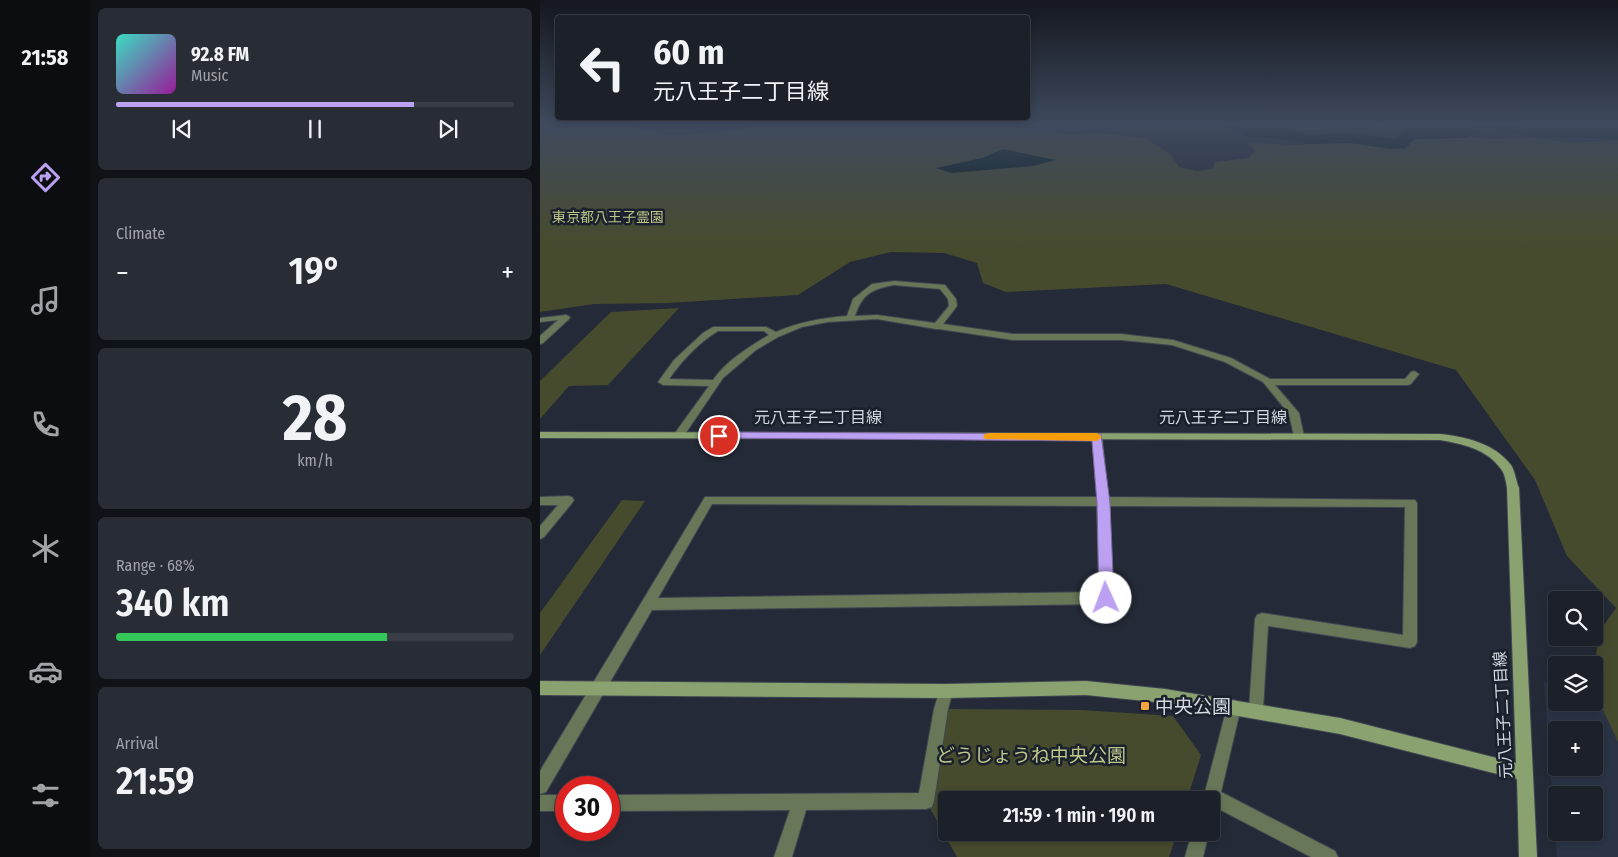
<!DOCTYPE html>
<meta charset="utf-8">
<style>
:root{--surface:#1b2029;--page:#282d35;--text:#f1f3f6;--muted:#a0a3a8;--line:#393e46;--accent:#bca0f2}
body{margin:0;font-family:"Fira Sans Condensed","Noto Sans JP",sans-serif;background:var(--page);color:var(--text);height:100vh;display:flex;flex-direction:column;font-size:19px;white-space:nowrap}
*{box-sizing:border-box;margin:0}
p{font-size:16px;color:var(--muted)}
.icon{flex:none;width:28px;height:28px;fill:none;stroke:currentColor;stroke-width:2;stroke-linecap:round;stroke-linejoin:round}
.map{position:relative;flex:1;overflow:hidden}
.details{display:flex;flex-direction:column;gap:8px;padding:8px;background:#0f1217;width:450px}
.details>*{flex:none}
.hud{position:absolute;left:15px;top:15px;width:475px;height:105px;border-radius:5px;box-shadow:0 2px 8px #0003,0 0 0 1px var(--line);background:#1b2029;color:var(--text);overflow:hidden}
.fabs{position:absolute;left:1008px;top:591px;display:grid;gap:10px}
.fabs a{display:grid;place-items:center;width:55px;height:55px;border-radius:5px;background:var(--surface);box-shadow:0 2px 8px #0003,0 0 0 1px var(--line);font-size:25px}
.speed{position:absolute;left:15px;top:776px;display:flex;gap:10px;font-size:25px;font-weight:700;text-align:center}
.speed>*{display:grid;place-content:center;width:65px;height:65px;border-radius:50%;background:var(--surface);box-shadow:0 2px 8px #0003,0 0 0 1px var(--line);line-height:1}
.speed .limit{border:8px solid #d22;background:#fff;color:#111}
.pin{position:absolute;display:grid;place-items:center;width:42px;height:42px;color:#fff;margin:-21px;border:2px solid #fff;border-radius:50%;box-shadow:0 1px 5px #0007}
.me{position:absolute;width:55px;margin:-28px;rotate:358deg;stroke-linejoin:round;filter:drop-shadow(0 0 4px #0008)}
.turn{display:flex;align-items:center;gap:18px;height:105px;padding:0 15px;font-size:22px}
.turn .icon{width:65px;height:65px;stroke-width:2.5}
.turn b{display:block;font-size:35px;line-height:42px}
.big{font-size:38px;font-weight:600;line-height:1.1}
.details .card{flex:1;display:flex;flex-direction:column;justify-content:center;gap:8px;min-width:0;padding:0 18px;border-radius:8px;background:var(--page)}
.details .dial{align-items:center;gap:0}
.dial b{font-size:65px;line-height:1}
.song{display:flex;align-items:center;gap:15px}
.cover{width:60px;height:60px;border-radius:8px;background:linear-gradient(135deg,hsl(170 70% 55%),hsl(300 70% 35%))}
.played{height:5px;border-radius:2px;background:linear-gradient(90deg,var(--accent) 75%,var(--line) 75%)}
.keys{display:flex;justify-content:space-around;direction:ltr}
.heat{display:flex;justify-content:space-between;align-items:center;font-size:28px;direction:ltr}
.charge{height:8px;border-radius:4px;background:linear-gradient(90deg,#34c759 68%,var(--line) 0)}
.trip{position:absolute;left:398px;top:791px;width:282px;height:50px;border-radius:5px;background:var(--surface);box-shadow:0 2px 8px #0003,0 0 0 1px var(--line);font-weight:600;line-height:50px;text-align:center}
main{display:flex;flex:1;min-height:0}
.dock{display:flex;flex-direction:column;width:90px;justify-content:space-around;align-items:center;background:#0b0d10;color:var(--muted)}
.dock .icon{width:35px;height:35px}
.dock .on{color:var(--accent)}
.dock b{font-size:22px;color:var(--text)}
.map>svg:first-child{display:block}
.built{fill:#2a3446;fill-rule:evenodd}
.green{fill:#474b2e}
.water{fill:#001619}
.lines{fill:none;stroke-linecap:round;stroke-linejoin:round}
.river{fill:#001619;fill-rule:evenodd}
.street-casing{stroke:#404652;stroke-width:2}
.secondary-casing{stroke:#404652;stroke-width:2}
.street{fill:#677757;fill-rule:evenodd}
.secondary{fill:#89a26f;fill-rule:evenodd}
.route{fill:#bca0f2;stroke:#7a689d}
.slow{fill:#f59e0b}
.poi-dot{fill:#f2a541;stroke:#1a212d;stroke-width:2}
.labels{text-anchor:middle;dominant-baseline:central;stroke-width:5;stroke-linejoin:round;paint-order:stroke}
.far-park-label{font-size:14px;fill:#bdc687;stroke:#1a212d}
.street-label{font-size:16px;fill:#d5d9e2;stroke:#1a212d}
.near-poi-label{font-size:19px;fill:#d5d9e2;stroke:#1a212d;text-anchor:start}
.near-park-label{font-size:19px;fill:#bdc687;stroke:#1a212d}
</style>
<main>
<nav class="dock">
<b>21:58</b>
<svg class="icon on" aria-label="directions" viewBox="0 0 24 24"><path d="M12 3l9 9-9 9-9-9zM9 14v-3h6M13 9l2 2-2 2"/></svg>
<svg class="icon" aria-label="music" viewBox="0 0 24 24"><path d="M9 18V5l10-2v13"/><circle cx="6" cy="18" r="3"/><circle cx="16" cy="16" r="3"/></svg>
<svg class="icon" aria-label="phone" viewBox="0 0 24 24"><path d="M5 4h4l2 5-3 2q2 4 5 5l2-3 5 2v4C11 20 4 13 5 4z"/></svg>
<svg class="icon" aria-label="climate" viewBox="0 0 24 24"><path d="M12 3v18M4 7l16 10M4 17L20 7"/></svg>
<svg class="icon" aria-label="car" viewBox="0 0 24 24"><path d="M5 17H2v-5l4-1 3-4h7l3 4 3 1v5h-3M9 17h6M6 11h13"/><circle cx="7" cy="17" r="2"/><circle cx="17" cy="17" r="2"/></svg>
<svg class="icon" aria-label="filters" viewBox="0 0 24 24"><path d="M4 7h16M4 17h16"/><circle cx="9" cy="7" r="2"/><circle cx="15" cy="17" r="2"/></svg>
</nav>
<section class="details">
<div class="card">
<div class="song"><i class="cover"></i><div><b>92.8 FM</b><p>Music</p></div></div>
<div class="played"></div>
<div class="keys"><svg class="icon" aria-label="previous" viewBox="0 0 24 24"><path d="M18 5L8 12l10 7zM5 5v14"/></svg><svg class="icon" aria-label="pause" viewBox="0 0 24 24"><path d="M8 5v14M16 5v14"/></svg><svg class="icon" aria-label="next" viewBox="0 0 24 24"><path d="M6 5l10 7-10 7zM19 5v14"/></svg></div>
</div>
<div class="card"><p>Climate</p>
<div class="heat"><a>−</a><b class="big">19°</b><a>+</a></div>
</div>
<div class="card dial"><b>28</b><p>km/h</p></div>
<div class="card"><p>Range · 68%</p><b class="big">340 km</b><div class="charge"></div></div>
<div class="card"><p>Arrival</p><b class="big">21:59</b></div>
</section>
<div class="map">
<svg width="1078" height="857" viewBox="0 0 1078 857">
<rect width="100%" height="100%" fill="#242a37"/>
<path class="built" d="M 1004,682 L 1016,684 L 1016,702 L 1054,702 L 1054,691 L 1078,740 L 1078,857 L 1017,857 ZM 1016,730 L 1054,730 L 1054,768 L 1016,768 ZM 1016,795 L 1054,795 L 1054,832 L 1016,832 Z"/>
<path class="green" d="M 0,123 L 87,124 L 130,136 L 189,131 L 217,123 L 477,123 L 530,135 L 560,133 L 606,138 L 631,155 L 639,167 L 657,171 L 673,169 L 675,162 L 708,158 L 715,151 L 708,143 L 756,145 L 792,142 L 835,144 L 865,149 L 876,137 L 920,137 L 953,139 L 996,138 L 1034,143 L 1078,140 L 1078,742 L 1054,691 L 1054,673 L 1059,632 L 1076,608 L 1027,556 L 995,480 L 916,370 L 626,284 L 466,292 L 443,283 L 437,263 L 404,253 L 351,252 L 310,262 L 258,295 L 127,303 L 54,304 L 0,312 Z
M 139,308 L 68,385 L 29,386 L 0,419 L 0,381 L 71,312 Z
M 82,500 L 105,501 L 0,655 L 0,613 Z
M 401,709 L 542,710 L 633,716 L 661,755 L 647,800 L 406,800 L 406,832 L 637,833 L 629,857 L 417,857 L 386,801 Z"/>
<path class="water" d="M 463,149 L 516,160 L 493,166 L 411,173 L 396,168 L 442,158 Z"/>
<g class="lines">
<path class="river" d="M 673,123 L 696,123 L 712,127 L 734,128 L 768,134 L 810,133 L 855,139 L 865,131 L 871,129 L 921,128 L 933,123 L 972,123 L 1004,127 L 1078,129 L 1078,139 L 1004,137 L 949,129 L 943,130 L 925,138 L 875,139 L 865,148 L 850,149 L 810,143 L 768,144 L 734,138 L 711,137 L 676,126 Z"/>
<g class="street-casing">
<path id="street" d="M 841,123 L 845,123 L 846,125 L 841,127 L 785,127 L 773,130 L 753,129 L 773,128 L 785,125 L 841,125 Z
M 354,281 L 405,285 L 416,299 L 417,306 L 403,324 L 473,334 L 581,334 L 633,340 L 691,358 L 730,379 L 865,379 L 871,372 L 874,371 L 879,374 L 871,384 L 868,385 L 735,385 L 759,413 L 764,436 L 759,439 L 754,436 L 749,414 L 723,382 L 685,362 L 632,345 L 581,340 L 473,340 L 399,329 L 396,329 L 337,319 L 288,322 L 262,327 L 238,337 L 216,350 L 183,378 L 143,437 L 135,437 L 134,435 L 135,433 L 169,386 L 123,385 L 118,382 L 134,360 L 163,333 L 173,327 L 226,327 L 236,332 C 259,322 282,318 307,316 L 313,299 L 332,284 ZM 354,285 L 400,289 L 408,299 L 409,306 L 395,323 L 337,315 L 315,316 C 322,294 332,289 354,285 ZM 178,331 L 224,331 L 229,335 C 209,347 186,361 173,380 L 129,379 C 142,361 158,343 178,331 Z
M 26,315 L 30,317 L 29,319 L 3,343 L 0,344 L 0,336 L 18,320 L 0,322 L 0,318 Z
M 557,434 L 562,437 L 568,497 L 875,500 L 877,503 L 877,642 L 875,646 L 870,648 L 728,626 L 723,710 L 721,715 L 716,717 L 711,715 L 709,710 L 715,619 L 717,615 L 722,613 L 863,635 L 865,507 L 569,506 L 573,598 L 571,602 L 566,604 L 112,610 L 6,792 L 0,794 L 0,771 L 165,497 L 557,497 L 552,437 ZM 172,504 L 557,506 L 559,592 L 118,598 Z
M 28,496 L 32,497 L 34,500 L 32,503 L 4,537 L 0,539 L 0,526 L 18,505 L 0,505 L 0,497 Z
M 406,684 L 411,686 L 413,691 L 408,709 L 394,801 L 392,807 L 386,809 L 266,810 L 252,857 L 234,857 L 250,810 L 69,811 L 69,795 L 379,793 L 394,709 L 401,686 Z
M 694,700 L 699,702 L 701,707 L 681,792 L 795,851 L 798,857 L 771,857 L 675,807 L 671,808 L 671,800 L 663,800 L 687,707 L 689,702 Z
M 0,795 L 26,795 L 26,811 L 0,811 Z
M 652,832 L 669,832 L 663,857 L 645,857 Z"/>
</g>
<g class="secondary-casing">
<path id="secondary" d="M 0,432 L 900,434 C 926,437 954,443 971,465 C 975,471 976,481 979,488 L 997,857 L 979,857 L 977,779 L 800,734 L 625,703 L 546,695 L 406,698 L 0,695 L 0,681 L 406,684 L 546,681 L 625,689 L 800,718 L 976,763 L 967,488 C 966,482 965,474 961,469 C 947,449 923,444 900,440 L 0,438 Z"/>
</g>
<use href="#street" class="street"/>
<use href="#secondary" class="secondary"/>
</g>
<linearGradient id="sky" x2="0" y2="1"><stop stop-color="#14171e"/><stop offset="0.51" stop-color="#3f4a5e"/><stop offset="1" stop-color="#3f4a5e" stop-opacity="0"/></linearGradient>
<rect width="1078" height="243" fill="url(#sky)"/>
<path class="route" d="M 179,432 L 561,434 L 570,503 L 574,598 L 572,603 L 566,605 L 561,603 L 559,598 L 557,503 L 552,441 L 175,438 L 173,436 Z"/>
<path class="slow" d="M 449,433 L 557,433 L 562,437 L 557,441 L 445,439 L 443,437 L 445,434 Z"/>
<rect class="poi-dot" x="600" y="701" width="10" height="10" rx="2.5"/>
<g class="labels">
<g class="far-park-label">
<text x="68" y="217">東京都八王子霊園</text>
</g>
<g class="street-label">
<text x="278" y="417">元八王子二丁目線</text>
<text x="683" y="417">元八王子二丁目線</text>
<text transform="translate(963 715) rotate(-93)">元八王子二丁目線</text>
</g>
<g class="near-poi-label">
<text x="615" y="706">中央公園</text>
</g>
<g class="near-park-label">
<text x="491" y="755">どうじょうね中央公園</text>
</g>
</g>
</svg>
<div class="fabs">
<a><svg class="icon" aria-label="search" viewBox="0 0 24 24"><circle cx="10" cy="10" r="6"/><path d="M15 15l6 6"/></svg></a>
<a><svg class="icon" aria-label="layers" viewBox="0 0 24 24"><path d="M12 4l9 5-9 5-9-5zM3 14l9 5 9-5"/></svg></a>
<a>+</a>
<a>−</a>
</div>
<div class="speed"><div class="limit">30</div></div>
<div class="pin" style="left:179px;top:436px;background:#d93025"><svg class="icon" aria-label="arrive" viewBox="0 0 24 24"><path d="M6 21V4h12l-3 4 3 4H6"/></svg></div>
<svg class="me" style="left:566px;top:598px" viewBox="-20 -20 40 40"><circle r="19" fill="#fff"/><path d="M0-13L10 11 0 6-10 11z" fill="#bca0f2"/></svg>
<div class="trip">21:59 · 1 min · 190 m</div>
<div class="hud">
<div class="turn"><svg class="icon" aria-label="left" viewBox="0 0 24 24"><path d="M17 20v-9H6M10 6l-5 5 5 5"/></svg><div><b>60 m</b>元八王子二丁目線</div></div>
</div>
</div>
</main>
